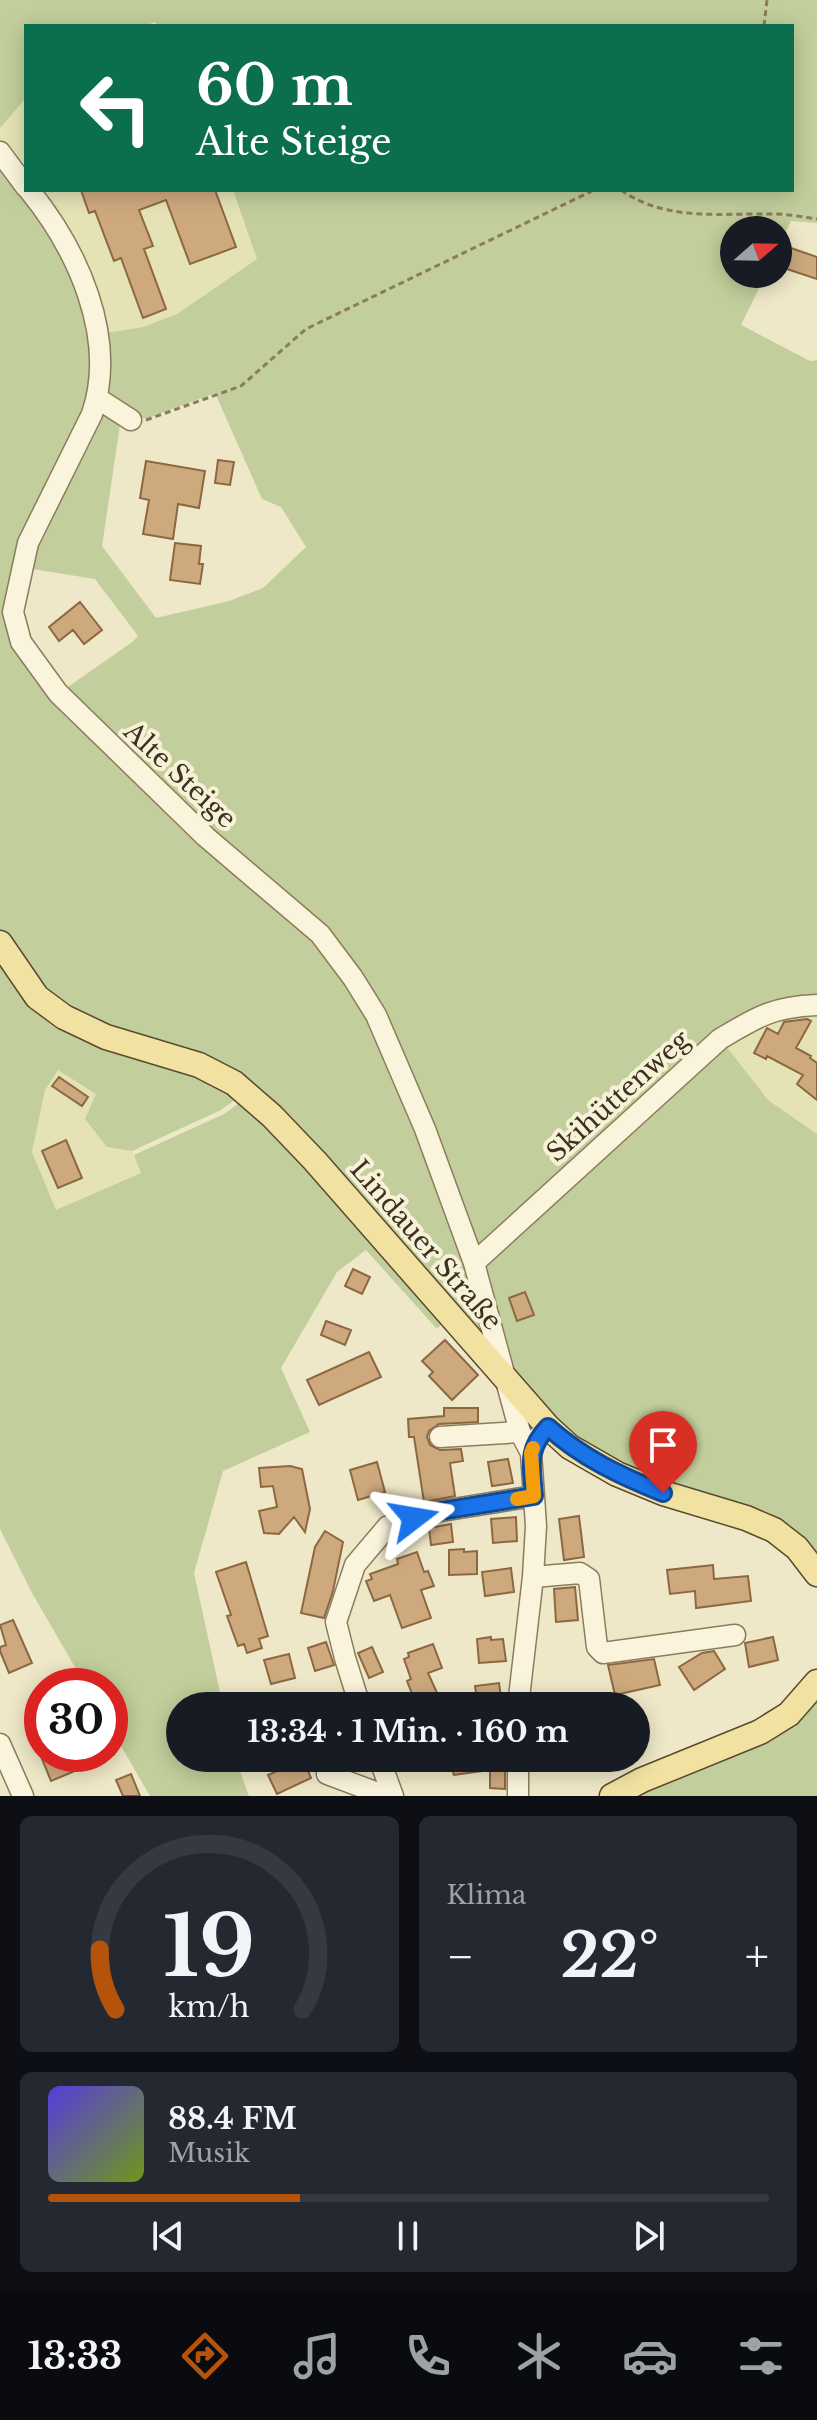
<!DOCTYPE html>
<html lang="de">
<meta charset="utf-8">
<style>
:root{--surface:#171b24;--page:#242831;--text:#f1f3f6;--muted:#9ea1a6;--line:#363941;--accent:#b45309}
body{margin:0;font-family:"Libre Baskerville",serif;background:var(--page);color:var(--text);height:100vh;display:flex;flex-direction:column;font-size:30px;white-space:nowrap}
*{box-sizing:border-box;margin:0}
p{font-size:26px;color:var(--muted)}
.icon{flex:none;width:44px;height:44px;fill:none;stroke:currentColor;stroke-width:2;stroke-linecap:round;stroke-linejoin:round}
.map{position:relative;height:1796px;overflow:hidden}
.details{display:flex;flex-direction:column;gap:20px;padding:20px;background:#0d0f14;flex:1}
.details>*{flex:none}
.banner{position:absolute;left:24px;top:24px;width:770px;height:168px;border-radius:0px;box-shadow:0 4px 20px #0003;background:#0b6e4f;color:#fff;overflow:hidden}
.needle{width:52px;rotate:70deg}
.fabs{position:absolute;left:720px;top:216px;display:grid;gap:16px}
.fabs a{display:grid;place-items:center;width:72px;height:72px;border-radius:50%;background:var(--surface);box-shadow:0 4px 20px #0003;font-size:40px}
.speed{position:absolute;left:24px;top:1668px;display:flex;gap:16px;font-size:40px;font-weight:700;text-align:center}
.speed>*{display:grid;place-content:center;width:104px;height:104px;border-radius:50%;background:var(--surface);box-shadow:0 4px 20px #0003;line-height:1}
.speed .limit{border:12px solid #d22;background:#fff;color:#111}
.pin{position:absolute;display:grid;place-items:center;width:68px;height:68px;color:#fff;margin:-82px -34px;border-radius:50% 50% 50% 0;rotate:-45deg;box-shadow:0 0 8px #0007}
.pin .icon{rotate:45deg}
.me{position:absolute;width:88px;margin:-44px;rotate:76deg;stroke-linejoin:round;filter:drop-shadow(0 0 6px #0008)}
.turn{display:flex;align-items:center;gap:28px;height:168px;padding:0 40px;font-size:36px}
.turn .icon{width:104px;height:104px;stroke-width:2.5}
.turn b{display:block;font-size:56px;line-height:68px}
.big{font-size:60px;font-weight:700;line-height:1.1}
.details .card{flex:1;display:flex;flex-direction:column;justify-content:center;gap:12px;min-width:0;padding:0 28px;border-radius:12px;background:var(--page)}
.details .dial{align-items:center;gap:0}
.dial svg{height:208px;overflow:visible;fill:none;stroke:var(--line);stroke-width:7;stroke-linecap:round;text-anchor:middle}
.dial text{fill:var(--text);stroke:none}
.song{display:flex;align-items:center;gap:24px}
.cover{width:96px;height:96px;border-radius:12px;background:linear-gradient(135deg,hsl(250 70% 55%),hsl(80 70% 35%))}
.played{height:8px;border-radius:4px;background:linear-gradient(90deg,var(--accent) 35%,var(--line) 35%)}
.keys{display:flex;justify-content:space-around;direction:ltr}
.heat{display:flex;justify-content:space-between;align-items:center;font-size:44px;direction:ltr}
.details .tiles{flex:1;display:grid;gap:20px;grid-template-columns:1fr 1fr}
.card:last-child{grid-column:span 2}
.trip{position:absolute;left:166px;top:1692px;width:484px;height:80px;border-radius:40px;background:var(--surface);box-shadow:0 4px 20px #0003;font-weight:700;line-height:80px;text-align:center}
.tab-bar{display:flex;height:128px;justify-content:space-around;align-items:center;background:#090b0e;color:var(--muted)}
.tab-bar .icon{width:56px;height:56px}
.tab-bar .current{color:var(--accent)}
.tab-bar b{font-size:36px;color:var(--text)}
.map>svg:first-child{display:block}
.farmland{fill:#e5e3b5}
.green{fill:#c2ce9b}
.building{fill:#cea97e;stroke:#8c6842;stroke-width:2}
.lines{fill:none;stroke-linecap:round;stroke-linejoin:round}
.minor-casing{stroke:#8c7c5c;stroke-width:23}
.major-casing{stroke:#5a4930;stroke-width:27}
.path{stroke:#8c7c5c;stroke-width:3;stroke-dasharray:6 4;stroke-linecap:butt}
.minor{stroke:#faf4dc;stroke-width:20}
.major{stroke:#f2e2a1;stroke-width:24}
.route-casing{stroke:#114b97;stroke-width:20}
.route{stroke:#1a73e8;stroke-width:14}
.slow{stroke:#f59e0b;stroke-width:14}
.labels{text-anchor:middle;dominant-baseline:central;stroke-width:8;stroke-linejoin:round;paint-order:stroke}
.street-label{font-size:26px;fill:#3c3120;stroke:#f7f1d8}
</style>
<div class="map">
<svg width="817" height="1796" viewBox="0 0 817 1796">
<rect width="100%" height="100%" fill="#efe8c8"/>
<path class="farmland" d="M 26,98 L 26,181 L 0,146 L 0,128 Z
M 33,190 L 233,190 L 257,259 L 177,314 L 143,327 L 100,334 Z
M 817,1007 L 817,1134 L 768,1100 L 721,1041 L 760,1018 Z
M 58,1069 L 97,1094 L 107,1147 L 132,1151 L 142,1173 L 56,1210 L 32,1152 L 45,1090 Z"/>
<path class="green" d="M 0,0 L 817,0 L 817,223 L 791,221 L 778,248 L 778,230 L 734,230 L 734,274 L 766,274 L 741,325 L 810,361 L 817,360 L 817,1007 L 788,1008 L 722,1041 L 768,1100 L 817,1134 L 817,1563 L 575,1441 L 510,1372 L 356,976 L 62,691 L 131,643 L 138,636 L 95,579 L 26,568 L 99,403 L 121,418 L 102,546 L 156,618 L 229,601 L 263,588 L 306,547 L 281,507 L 262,499 L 215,393 L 148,418 L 131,418 L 101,397 L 100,334 L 143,327 L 177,314 L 257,259 L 233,190 L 792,190 L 792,26 L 157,26 L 155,22 L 144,26 L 26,26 L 26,98 L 0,128 Z
M 0,157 L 42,212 L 92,314 L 93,396 L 25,541 L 18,643 L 319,937 L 351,979 L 422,1130 L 496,1355 L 278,1109 L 56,1003 L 13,954 L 0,930 Z
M 0,953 L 34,1002 L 240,1096 L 221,1110 L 132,1151 L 107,1147 L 85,1119 L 96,1094 L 58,1070 L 45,1090 L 32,1152 L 56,1210 L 141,1173 L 134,1155 L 224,1114 L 243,1100 L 446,1318 L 437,1329 L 366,1250 L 337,1272 L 281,1368 L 310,1432 L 223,1471 L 194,1573 L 223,1706 L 180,1706 L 180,1758 L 235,1758 L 249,1796 L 150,1796 L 110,1727 L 110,1686 L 86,1686 L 32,1593 L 0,1529 Z
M 817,1691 L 817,1796 L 624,1796 Z"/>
<path class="building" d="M 81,190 L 215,190 L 236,247 L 190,264 L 166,200 L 139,210 L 153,246 L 144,249 L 166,309 L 143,318 L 121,258 L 114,261 L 95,211 L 89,213 Z
M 791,248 L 817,257 L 817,279 L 784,268 Z
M 218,460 L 234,462 L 230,485 L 215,483 Z
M 146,461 L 205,471 L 199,508 L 178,504 L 173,539 L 143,534 L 149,500 L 140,498 Z
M 175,543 L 201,546 L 199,564 L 203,564 L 200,584 L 170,580 Z
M 80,602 L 102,630 L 84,644 L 73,630 L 59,641 L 49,627 Z
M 807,1019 L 811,1021 L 796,1048 L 811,1056 L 810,1058 L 817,1063 L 817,1100 L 797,1084 L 803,1075 L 767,1056 L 766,1059 L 754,1053 L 767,1028 L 778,1034 L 784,1022 Z
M 59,1077 L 88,1097 L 82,1106 L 52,1086 Z
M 66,1140 L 82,1178 L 58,1188 L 42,1151 Z
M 353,1269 L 370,1277 L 362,1294 L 345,1286 Z
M 525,1292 L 534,1315 L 517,1321 L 509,1298 Z
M 326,1321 L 351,1330 L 345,1345 L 321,1335 Z
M 445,1340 L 478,1375 L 452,1400 L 429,1376 L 433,1372 L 422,1361 Z
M 369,1352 L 381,1377 L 319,1405 L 307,1380 Z
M 444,1408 L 478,1408 L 478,1422 L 439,1424 L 429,1431 L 427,1437 L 430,1445 L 440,1450 L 461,1449 L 463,1461 L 450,1463 L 455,1496 L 424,1502 L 414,1437 L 409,1437 L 408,1419 L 444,1416 Z
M 508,1459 L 513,1483 L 492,1486 L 488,1462 Z
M 377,1462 L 385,1492 L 358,1500 L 350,1470 Z
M 290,1466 L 302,1469 L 310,1509 L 305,1532 L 294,1517 L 279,1534 L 264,1533 L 259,1511 L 277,1507 L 273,1486 L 261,1487 L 259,1468 Z
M 579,1516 L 584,1557 L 564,1560 L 559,1519 Z
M 516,1517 L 517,1541 L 493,1543 L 491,1519 Z
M 451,1524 L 453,1542 L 431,1545 L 429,1528 Z
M 325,1531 L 343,1542 L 333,1591 L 324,1618 L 301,1613 L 315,1547 Z
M 464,1549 L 464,1552 L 477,1551 L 477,1574 L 449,1575 L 449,1550 Z
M 417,1552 L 424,1572 L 428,1571 L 434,1586 L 421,1590 L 431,1618 L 402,1628 L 390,1595 L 374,1601 L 366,1581 L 372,1579 L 370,1574 L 398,1564 L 397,1559 Z
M 246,1562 L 268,1636 L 259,1639 L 262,1648 L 247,1653 L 244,1644 L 238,1646 L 227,1616 L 231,1615 L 216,1572 Z
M 713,1565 L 714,1579 L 748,1576 L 751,1601 L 696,1608 L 695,1591 L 670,1594 L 667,1570 Z
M 511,1568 L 514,1592 L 485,1596 L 482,1572 Z
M 575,1587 L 578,1620 L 556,1622 L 554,1589 Z
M 13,1620 L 32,1663 L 9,1673 L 0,1651 L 0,1647 L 6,1645 L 0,1625 Z
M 491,1637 L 491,1640 L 503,1639 L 506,1661 L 479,1663 L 477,1639 Z
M 773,1637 L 778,1660 L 749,1667 L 745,1643 Z
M 326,1642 L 334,1665 L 315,1671 L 308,1648 Z
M 433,1644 L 442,1668 L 428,1673 L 443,1706 L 417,1706 L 407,1681 L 411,1679 L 404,1659 L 409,1657 L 408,1653 Z
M 372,1647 L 383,1672 L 369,1678 L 358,1653 Z
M 714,1651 L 725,1669 L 694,1690 L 679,1667 L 702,1653 Z
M 289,1654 L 295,1678 L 271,1684 L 264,1660 Z
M 654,1659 L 660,1685 L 615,1695 L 608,1665 Z
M 499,1683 L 502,1706 L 478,1706 L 475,1686 Z
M 40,1754 L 115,1754 L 51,1781 Z
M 448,1758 L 505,1758 L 505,1789 L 490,1788 L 490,1770 L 454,1775 Z
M 303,1759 L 311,1778 L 277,1794 L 268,1775 Z
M 131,1774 L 140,1796 L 123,1796 L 116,1780 Z"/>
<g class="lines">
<g class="minor-casing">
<path id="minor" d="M 0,152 L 26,187
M 29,190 C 77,249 118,337 92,414 L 28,543 L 13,612 L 21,642 L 58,693 L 206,837 L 320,934 L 353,978 L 376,1015 L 425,1129 L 474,1263 L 520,1432 L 531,1453
M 97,398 L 131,420
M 474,1263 L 720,1039 C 757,1017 772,1007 817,1005
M 440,1437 L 520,1432
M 533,1577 L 580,1573 L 589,1579 L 597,1647 L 603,1653 L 735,1635
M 360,1706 L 345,1658 L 336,1622 L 355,1565 L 388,1526 L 441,1511 L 534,1496
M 518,1706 L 533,1577 L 536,1526 L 531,1453 L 536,1439 L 548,1427
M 0,1744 L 23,1796
M 379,1758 L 393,1796
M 518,1758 L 518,1796
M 327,1774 L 386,1796"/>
</g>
<g class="major-casing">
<path id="major" d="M 0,943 L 37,997 L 64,1017 L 106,1037 L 199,1065 L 234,1083 L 272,1116 L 315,1161 L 548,1427 L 570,1447 L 617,1474 L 663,1493 L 746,1518 L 774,1530 L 797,1548 L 817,1574
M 612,1796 L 642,1780 L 760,1732 L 789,1714 L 817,1682"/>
</g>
<path class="path" d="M 764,26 L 767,0
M 621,190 C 666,222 722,213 773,214 C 788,214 803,217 817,219
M 146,420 L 241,386 L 306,329 L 594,190"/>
<use href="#minor" class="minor"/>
<use href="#major" class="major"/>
</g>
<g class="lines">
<g class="route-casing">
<path id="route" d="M 414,1518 L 441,1511 L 534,1496 C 532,1466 526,1450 548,1427 C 582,1458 621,1476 663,1493"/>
</g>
<use href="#route" class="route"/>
<path class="slow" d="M 517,1499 L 534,1496 L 531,1453 L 533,1448"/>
</g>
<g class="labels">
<g class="street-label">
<text transform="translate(180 775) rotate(43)">Alte Steige</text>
<text transform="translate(618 1096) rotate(-42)">Skihüttenweg</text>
<text transform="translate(426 1245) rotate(49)">Lindauer Straße</text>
</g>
</g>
</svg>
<div class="fabs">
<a><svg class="needle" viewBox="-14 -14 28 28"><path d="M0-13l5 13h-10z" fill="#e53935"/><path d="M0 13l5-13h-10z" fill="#9ea1a6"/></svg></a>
</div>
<div class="speed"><div class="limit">30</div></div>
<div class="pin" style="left:663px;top:1493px;background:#d93025"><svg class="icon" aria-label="arrive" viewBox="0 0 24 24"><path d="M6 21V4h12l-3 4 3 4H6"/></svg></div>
<svg class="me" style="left:414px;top:1518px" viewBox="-20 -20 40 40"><path d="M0-17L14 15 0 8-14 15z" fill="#1a73e8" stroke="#fff" stroke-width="4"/></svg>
<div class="trip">13:34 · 1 Min. · 160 m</div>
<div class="banner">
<div class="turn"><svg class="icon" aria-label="left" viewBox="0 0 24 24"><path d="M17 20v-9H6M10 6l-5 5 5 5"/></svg><div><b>60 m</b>Alte Steige</div></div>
</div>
</div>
<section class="details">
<div class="tiles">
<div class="card dial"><svg viewBox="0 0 100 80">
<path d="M14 69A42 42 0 1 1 86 69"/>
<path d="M14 69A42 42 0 0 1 8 46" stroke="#b45309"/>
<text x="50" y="56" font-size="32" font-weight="700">19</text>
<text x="50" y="72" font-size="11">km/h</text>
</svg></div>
<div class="card"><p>Klima</p>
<div class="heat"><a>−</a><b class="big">22°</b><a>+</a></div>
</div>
<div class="card">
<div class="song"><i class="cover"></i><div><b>88.4 FM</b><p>Musik</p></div></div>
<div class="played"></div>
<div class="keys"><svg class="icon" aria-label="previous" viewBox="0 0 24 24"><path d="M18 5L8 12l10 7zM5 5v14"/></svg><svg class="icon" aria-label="pause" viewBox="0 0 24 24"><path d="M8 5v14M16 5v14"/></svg><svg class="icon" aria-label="next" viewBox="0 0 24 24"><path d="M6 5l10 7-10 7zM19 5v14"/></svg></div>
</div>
</div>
</section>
<nav class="tab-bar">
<b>13:33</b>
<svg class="icon current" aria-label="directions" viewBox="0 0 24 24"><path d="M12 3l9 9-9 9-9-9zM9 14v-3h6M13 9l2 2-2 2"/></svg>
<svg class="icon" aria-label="music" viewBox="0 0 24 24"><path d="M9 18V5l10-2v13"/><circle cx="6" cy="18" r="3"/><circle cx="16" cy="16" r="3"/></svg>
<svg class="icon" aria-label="phone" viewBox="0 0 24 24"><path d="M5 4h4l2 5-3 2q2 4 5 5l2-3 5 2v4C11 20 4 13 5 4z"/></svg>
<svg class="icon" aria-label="climate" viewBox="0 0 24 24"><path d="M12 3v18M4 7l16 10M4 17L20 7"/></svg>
<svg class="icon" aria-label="car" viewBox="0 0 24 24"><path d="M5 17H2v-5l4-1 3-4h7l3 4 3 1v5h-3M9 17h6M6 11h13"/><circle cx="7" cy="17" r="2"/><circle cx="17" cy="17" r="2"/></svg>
<svg class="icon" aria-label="filters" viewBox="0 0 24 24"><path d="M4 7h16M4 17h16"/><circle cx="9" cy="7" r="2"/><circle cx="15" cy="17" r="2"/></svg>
</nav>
